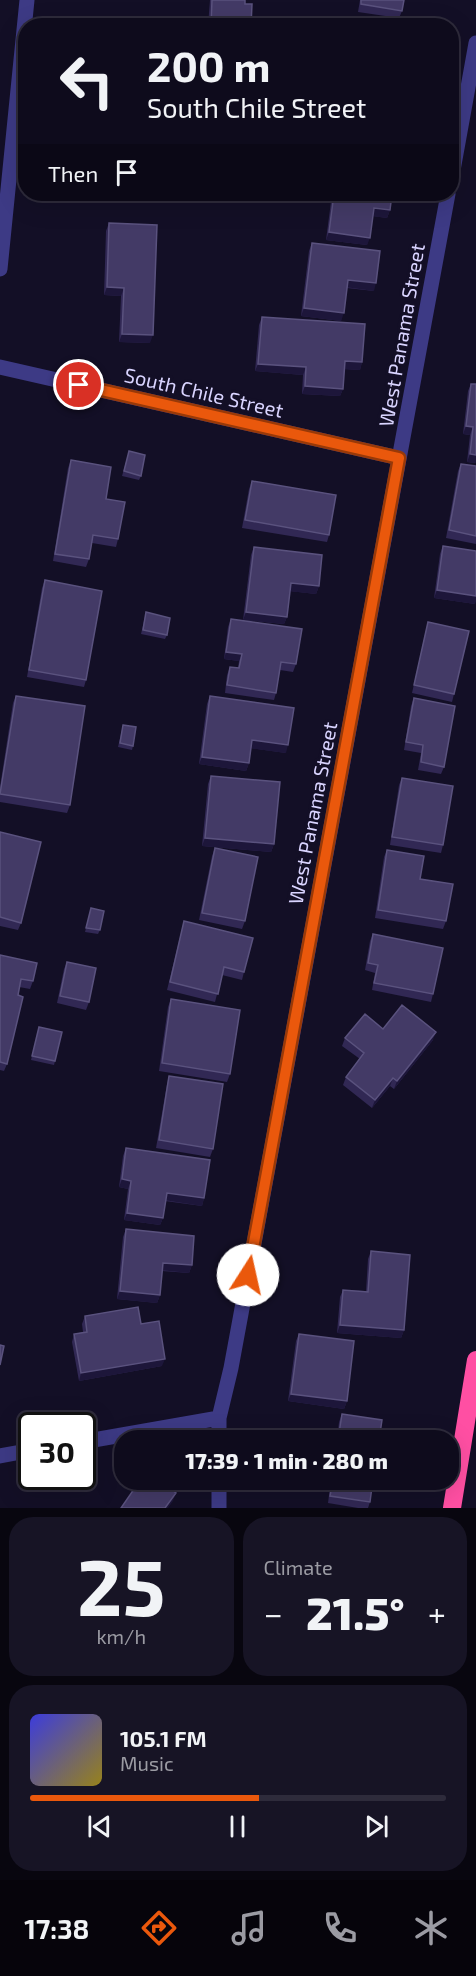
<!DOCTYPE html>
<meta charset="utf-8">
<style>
:root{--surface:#0e0b1c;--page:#171425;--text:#f1f3f6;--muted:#9b9ba3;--line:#2e2b3b;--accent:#ea580c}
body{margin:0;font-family:"Exo 2",sans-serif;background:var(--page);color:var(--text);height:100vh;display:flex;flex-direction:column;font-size:22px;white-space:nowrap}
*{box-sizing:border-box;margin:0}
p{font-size:20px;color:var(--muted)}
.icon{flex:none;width:33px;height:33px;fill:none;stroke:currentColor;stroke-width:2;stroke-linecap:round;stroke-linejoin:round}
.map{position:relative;height:1508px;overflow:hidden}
.drawer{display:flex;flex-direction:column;gap:9px;padding:9px;background:#08060f;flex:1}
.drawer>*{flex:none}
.banner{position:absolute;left:18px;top:18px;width:441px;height:183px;border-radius:24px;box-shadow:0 6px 24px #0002,0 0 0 2px var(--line);background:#0e0b1c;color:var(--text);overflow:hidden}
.speed{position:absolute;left:18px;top:1412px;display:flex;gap:12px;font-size:30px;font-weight:700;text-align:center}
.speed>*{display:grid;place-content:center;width:78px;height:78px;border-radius:50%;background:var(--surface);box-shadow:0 6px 24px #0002,0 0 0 2px var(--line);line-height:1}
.speed .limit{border:3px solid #111;border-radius:9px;background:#fff;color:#111}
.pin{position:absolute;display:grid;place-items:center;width:51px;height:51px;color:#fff;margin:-26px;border:3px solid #fff;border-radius:50%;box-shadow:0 2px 6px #0007}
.me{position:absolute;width:66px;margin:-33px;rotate:10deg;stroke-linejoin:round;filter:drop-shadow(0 0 4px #0008)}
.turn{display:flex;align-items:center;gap:21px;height:126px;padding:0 30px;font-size:27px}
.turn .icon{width:78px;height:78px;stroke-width:2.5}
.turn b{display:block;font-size:42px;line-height:51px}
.then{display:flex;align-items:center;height:57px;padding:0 30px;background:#0003;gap:12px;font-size:22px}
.big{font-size:45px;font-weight:800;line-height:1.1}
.drawer .widget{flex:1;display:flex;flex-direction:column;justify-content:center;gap:9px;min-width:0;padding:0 21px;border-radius:24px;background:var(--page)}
.drawer .dial{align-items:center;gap:0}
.dial b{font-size:78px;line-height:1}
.song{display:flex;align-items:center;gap:18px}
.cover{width:72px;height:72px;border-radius:9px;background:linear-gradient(135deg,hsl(240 70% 55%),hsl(50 70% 35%))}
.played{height:6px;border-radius:3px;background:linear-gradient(90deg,var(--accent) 55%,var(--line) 55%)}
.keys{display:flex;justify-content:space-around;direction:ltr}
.heat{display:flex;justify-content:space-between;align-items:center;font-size:33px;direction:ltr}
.drawer .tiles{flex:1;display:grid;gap:9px;grid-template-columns:1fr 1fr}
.widget:last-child{grid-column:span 2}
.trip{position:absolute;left:114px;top:1430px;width:345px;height:60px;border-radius:24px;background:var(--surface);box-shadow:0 6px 24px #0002,0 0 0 2px var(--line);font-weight:800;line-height:60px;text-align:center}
.dock{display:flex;height:96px;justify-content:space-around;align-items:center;background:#06040b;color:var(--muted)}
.dock .icon{width:42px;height:42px}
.dock .selected{color:var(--accent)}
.dock b{font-size:27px;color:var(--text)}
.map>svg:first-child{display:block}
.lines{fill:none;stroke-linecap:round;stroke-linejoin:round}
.street{stroke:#3d3a85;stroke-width:15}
.highway{stroke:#ff4fa3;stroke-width:18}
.wall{fill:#312854}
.shaded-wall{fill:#1d163a}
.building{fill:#433a66;stroke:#5a527e;stroke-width:1.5}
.route-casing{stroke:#983908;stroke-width:15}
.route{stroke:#ea580c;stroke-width:10}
.labels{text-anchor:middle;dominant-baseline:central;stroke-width:6;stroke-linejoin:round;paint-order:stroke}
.street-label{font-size:20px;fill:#d9d4ff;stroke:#130f26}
</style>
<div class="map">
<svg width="476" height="1508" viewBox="0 0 476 1508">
<rect width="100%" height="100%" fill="#130f26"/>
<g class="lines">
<path class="street" d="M 452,176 L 476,43
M 0,269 L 27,0
M 0,367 L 399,458
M 219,1440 L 219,1418 L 231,1368 L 448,194
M 82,1442 L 219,1418
M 0,1456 L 32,1450
M 219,1508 L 219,1479"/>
<path class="highway" d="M 452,1508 L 476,1360"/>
</g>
<path class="wall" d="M 210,0 L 245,0 L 245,4 L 251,26 L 208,26 Z
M 360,0 L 404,0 L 402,11 L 399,18 L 358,12 Z
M 332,194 L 392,194 L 390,210 L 387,218 L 373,216 L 367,245 L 326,240 Z
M 109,223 L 150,343 L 119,342 L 121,296 L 104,295 L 106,231 Z
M 312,243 L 374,291 L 347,288 L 341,321 L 301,316 L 309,251 Z
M 262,317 L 362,362 L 360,370 L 344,369 L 343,389 L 340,396 L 302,394 L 303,375 L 255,371 L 259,325 Z
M 471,384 L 476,463 L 467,462 L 470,435 L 463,434 L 468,391 Z
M 129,451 L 141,476 L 139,480 L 122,476 Z
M 71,460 L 106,499 L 118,539 L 116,547 L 92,543 L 89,559 L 86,567 L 53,561 L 68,468 Z
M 461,464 L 476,466 L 476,544 L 446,538 L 458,471 Z
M 252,481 L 329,535 L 327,542 L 242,528 L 249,489 Z
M 443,546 L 475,604 L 434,598 L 440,554 Z
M 254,547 L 319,586 L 316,594 L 290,591 L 287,617 L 284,624 L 243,620 L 251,555 Z
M 45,580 L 86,680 L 84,687 L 27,677 L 42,588 Z
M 146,612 L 167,635 L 165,639 L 141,634 Z
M 231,619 L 296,664 L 293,672 L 280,670 L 276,693 L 274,700 L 225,693 L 227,675 L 230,667 L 238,668 L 239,661 L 224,659 L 228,627 Z
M 428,622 L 454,694 L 452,702 L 412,693 L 426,630 Z
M 16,696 L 70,805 L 67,813 L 0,802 L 0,787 L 13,703 Z
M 210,696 L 286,753 L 251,748 L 249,763 L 246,771 L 199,764 L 207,704 Z
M 414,698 L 444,767 L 441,774 L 418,770 L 421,753 L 404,750 L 411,706 Z
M 123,725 L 133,746 L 132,750 L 118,747 Z
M 211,776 L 274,844 L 271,852 L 202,846 L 208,784 Z
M 402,778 L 443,845 L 441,853 L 390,845 L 399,785 Z
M 0,832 L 21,923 L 18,930 L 0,926 Z
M 215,848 L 245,921 L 242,929 L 199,920 L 212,856 Z
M 387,850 L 420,879 L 446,921 L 443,929 L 375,918 L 384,857 Z
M 91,908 L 100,930 L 98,934 L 85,932 Z
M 184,921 L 244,972 L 242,980 L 222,975 L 215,1002 L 167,990 L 182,929 Z
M 373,934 L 433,994 L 431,1002 L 372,990 L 375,973 L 365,970 L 370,941 Z
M 0,955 L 33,981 L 30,989 L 19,987 L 7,1064 L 4,1071 L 0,1070 Z
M 67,962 L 89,1002 L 86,1010 L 57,1003 L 64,969 Z
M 171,999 L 230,1074 L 227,1082 L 159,1071 L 168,1007 Z
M 39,1027 L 55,1061 L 54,1065 L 31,1060 Z
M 383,1029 L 433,1040 L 394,1089 L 390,1086 L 372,1108 L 343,1085 L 346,1077 L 360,1059 L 342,1046 L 345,1038 Z
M 169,1076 L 213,1149 L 210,1157 L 156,1148 L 167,1084 Z
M 126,1148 L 204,1198 L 202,1206 L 165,1201 L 163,1218 L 160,1225 L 124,1220 L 128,1189 L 119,1187 L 123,1156 Z
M 126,1229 L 192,1265 L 189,1273 L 162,1271 L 160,1295 L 157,1303 L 117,1299 L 123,1237 Z
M 371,1251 L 404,1330 L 401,1338 L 337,1333 L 340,1297 L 343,1290 L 366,1291 L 368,1259 Z
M 85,1316 L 141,1324 L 162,1366 L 79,1381 L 72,1342 L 74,1334 L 83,1332 L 82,1324 Z
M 299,1334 L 347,1401 L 344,1409 L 288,1401 L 296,1341 Z
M 342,1414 L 379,1440 L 337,1440 L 339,1422 Z
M 331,1479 L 373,1479 L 370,1502 L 368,1508 L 358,1508 L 328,1503 Z"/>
<path class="shaded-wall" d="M 374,208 L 390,210 L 387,218 L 371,216 Z
M 329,232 L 370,238 L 367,245 L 326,240 Z
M 348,280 L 376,283 L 374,291 L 345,287 Z
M 107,287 L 124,288 L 121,296 L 104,295 Z
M 304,308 L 344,313 L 341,321 L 301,316 Z
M 122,334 L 153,335 L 150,343 L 119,342 Z
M 345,361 L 362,362 L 360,370 L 342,369 Z
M 258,364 L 306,367 L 303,375 L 255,371 Z
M 305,386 L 343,389 L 340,396 L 302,394 Z
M 466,426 L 473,427 L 470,435 L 463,434 Z
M 470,454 L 476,455 L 476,463 L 467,462 Z
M 291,583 L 319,586 L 316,594 L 288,591 Z
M 437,590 L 476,596 L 476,602 L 475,604 L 434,598 Z
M 246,612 L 287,617 L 284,624 L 243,620 Z
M 226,652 L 242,654 L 239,661 L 224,659 Z
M 252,740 L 288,745 L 286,753 L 249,748 Z
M 202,757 L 249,763 L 246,771 L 199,764 Z
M 205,838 L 274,844 L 271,852 L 202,846 Z
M 436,1032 L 433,1040 L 394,1089 L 397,1081 Z
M 393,1078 L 390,1086 L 372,1108 L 375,1100 Z
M 122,1179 L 131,1181 L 128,1189 L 119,1187 Z
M 167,1193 L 204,1198 L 202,1206 L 164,1200 Z
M 127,1213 L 163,1218 L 160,1225 L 124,1220 Z
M 163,1263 L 192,1265 L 189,1273 L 160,1270 Z
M 120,1291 L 160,1295 L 157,1303 L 117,1299 Z
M 340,1325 L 404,1330 L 401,1338 L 337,1333 Z
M 165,1359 L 162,1366 L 79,1381 L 81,1373 Z
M 291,1394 L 347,1401 L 344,1409 L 288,1401 Z
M 176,1493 L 173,1501 L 168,1508 L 165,1508 Z"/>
<path class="building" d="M 212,0 L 245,0 L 245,4 L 252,4 L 251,26 L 211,26 Z
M 361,0 L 404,0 L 402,11 L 361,4 Z
M 334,194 L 392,194 L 390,210 L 374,208 L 370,238 L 329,232 Z
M 109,223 L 157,225 L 153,335 L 122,334 L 124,288 L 107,287 Z
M 312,243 L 380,251 L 376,283 L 348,280 L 344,313 L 304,308 Z
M 262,317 L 365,324 L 362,362 L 345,361 L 343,389 L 305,386 L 306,367 L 258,364 Z
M 471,384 L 476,384 L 476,455 L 470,454 L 473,427 L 466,426 Z
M 129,451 L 145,455 L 141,476 L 124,471 Z
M 71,460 L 111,467 L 106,499 L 125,502 L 118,539 L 93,535 L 89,559 L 55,554 Z
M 461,464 L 476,466 L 476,536 L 449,530 Z
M 252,481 L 336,495 L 329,535 L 245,520 Z
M 443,546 L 476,551 L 476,596 L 437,590 Z
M 254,547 L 322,555 L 319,586 L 291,583 L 287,617 L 246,612 Z
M 45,580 L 102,591 L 86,680 L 29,670 Z
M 146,612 L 170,618 L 167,635 L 143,630 Z
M 231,619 L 302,629 L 296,664 L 281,662 L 276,693 L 227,685 L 230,667 L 239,668 L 242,654 L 226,652 Z
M 428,622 L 469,631 L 454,694 L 414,685 Z
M 16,696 L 85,706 L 70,805 L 0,794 Z
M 210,696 L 294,708 L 288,745 L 252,740 L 249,763 L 202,757 Z
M 414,698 L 455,706 L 444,767 L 421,762 L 423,745 L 406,742 Z
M 123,725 L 136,727 L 133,746 L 120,743 Z
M 211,776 L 280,782 L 274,844 L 205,838 Z
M 402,778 L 453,786 L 443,845 L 392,837 Z
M 0,832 L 41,842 L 21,923 L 0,917 Z
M 215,848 L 258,857 L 245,921 L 202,913 Z
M 387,850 L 424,856 L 420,879 L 453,884 L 446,921 L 378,910 Z
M 91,908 L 104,911 L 100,930 L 86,928 Z
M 184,921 L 253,938 L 244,972 L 224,967 L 218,994 L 170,982 Z
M 373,934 L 443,948 L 433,994 L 374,983 L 378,965 L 368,963 Z
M 0,955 L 37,963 L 33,981 L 21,979 L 18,995 L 23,997 L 7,1064 L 0,1062 Z
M 67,962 L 96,968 L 89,1002 L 60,996 Z
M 171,999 L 240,1010 L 230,1074 L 162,1063 Z
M 402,1005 L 436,1032 L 397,1081 L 393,1078 L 375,1100 L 346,1077 L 364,1053 L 345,1038 L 365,1014 L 383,1029 Z
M 39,1027 L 62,1032 L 55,1061 L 32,1056 Z
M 169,1076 L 223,1084 L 213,1149 L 159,1140 Z
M 126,1148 L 210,1160 L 204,1198 L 167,1193 L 163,1218 L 127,1213 L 131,1181 L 122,1179 Z
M 126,1229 L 194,1236 L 192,1265 L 163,1263 L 160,1295 L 120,1291 Z
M 371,1251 L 410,1255 L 404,1330 L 340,1325 L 343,1290 L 368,1292 Z
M 138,1307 L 141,1324 L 159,1321 L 165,1359 L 81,1373 L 74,1334 L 87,1332 L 85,1316 Z
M 299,1334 L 354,1341 L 347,1401 L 291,1394 Z
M 0,1345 L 4,1346 L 0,1365 Z
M 342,1414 L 382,1420 L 379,1440 L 338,1440 Z
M 141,1479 L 156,1479 L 176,1493 L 165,1508 L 121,1508 Z
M 333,1479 L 373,1479 L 370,1502 L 330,1496 Z"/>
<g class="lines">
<g class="route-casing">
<path id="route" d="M 79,385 L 399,458 L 248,1275"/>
</g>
<use href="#route" class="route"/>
</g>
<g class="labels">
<g class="street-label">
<text transform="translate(401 335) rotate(-80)">West Panama Street</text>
<text transform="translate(204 392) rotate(13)">South Chile Street</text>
<text transform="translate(312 813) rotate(-79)">West Panama Street</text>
</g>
</g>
</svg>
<div class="speed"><div class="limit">30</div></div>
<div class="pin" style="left:79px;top:385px;background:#d93025"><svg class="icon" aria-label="arrive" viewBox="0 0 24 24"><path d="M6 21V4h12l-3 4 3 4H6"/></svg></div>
<svg class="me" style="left:248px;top:1275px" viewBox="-20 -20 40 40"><circle r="19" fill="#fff"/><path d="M0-13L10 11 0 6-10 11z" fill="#ea580c"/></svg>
<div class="trip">17:39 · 1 min · 280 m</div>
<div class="banner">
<div class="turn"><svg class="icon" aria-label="left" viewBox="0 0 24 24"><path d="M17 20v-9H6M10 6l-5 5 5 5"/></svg><div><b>200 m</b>South Chile Street</div></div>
<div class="then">Then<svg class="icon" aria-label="arrive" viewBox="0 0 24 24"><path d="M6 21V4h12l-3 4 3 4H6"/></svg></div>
</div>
</div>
<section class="drawer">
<div class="tiles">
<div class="widget dial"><b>25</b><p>km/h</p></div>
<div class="widget"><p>Climate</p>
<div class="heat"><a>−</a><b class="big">21.5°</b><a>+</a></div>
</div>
<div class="widget">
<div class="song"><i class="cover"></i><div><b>105.1 FM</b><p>Music</p></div></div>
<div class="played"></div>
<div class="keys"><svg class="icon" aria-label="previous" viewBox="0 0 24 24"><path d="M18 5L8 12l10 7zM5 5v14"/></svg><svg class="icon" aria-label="pause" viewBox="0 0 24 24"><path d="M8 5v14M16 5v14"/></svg><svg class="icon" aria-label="next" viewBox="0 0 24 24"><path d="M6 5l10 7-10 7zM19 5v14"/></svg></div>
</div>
</div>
</section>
<nav class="dock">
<b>17:38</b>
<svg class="icon selected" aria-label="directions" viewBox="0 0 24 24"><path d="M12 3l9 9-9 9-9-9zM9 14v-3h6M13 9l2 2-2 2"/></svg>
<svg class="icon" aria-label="music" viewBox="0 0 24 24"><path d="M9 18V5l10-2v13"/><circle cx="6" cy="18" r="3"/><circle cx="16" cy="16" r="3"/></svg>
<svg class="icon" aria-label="phone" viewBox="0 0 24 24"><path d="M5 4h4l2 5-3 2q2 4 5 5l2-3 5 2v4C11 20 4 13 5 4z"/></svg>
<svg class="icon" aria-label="climate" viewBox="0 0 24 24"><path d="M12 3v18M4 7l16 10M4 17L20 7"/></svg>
</nav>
